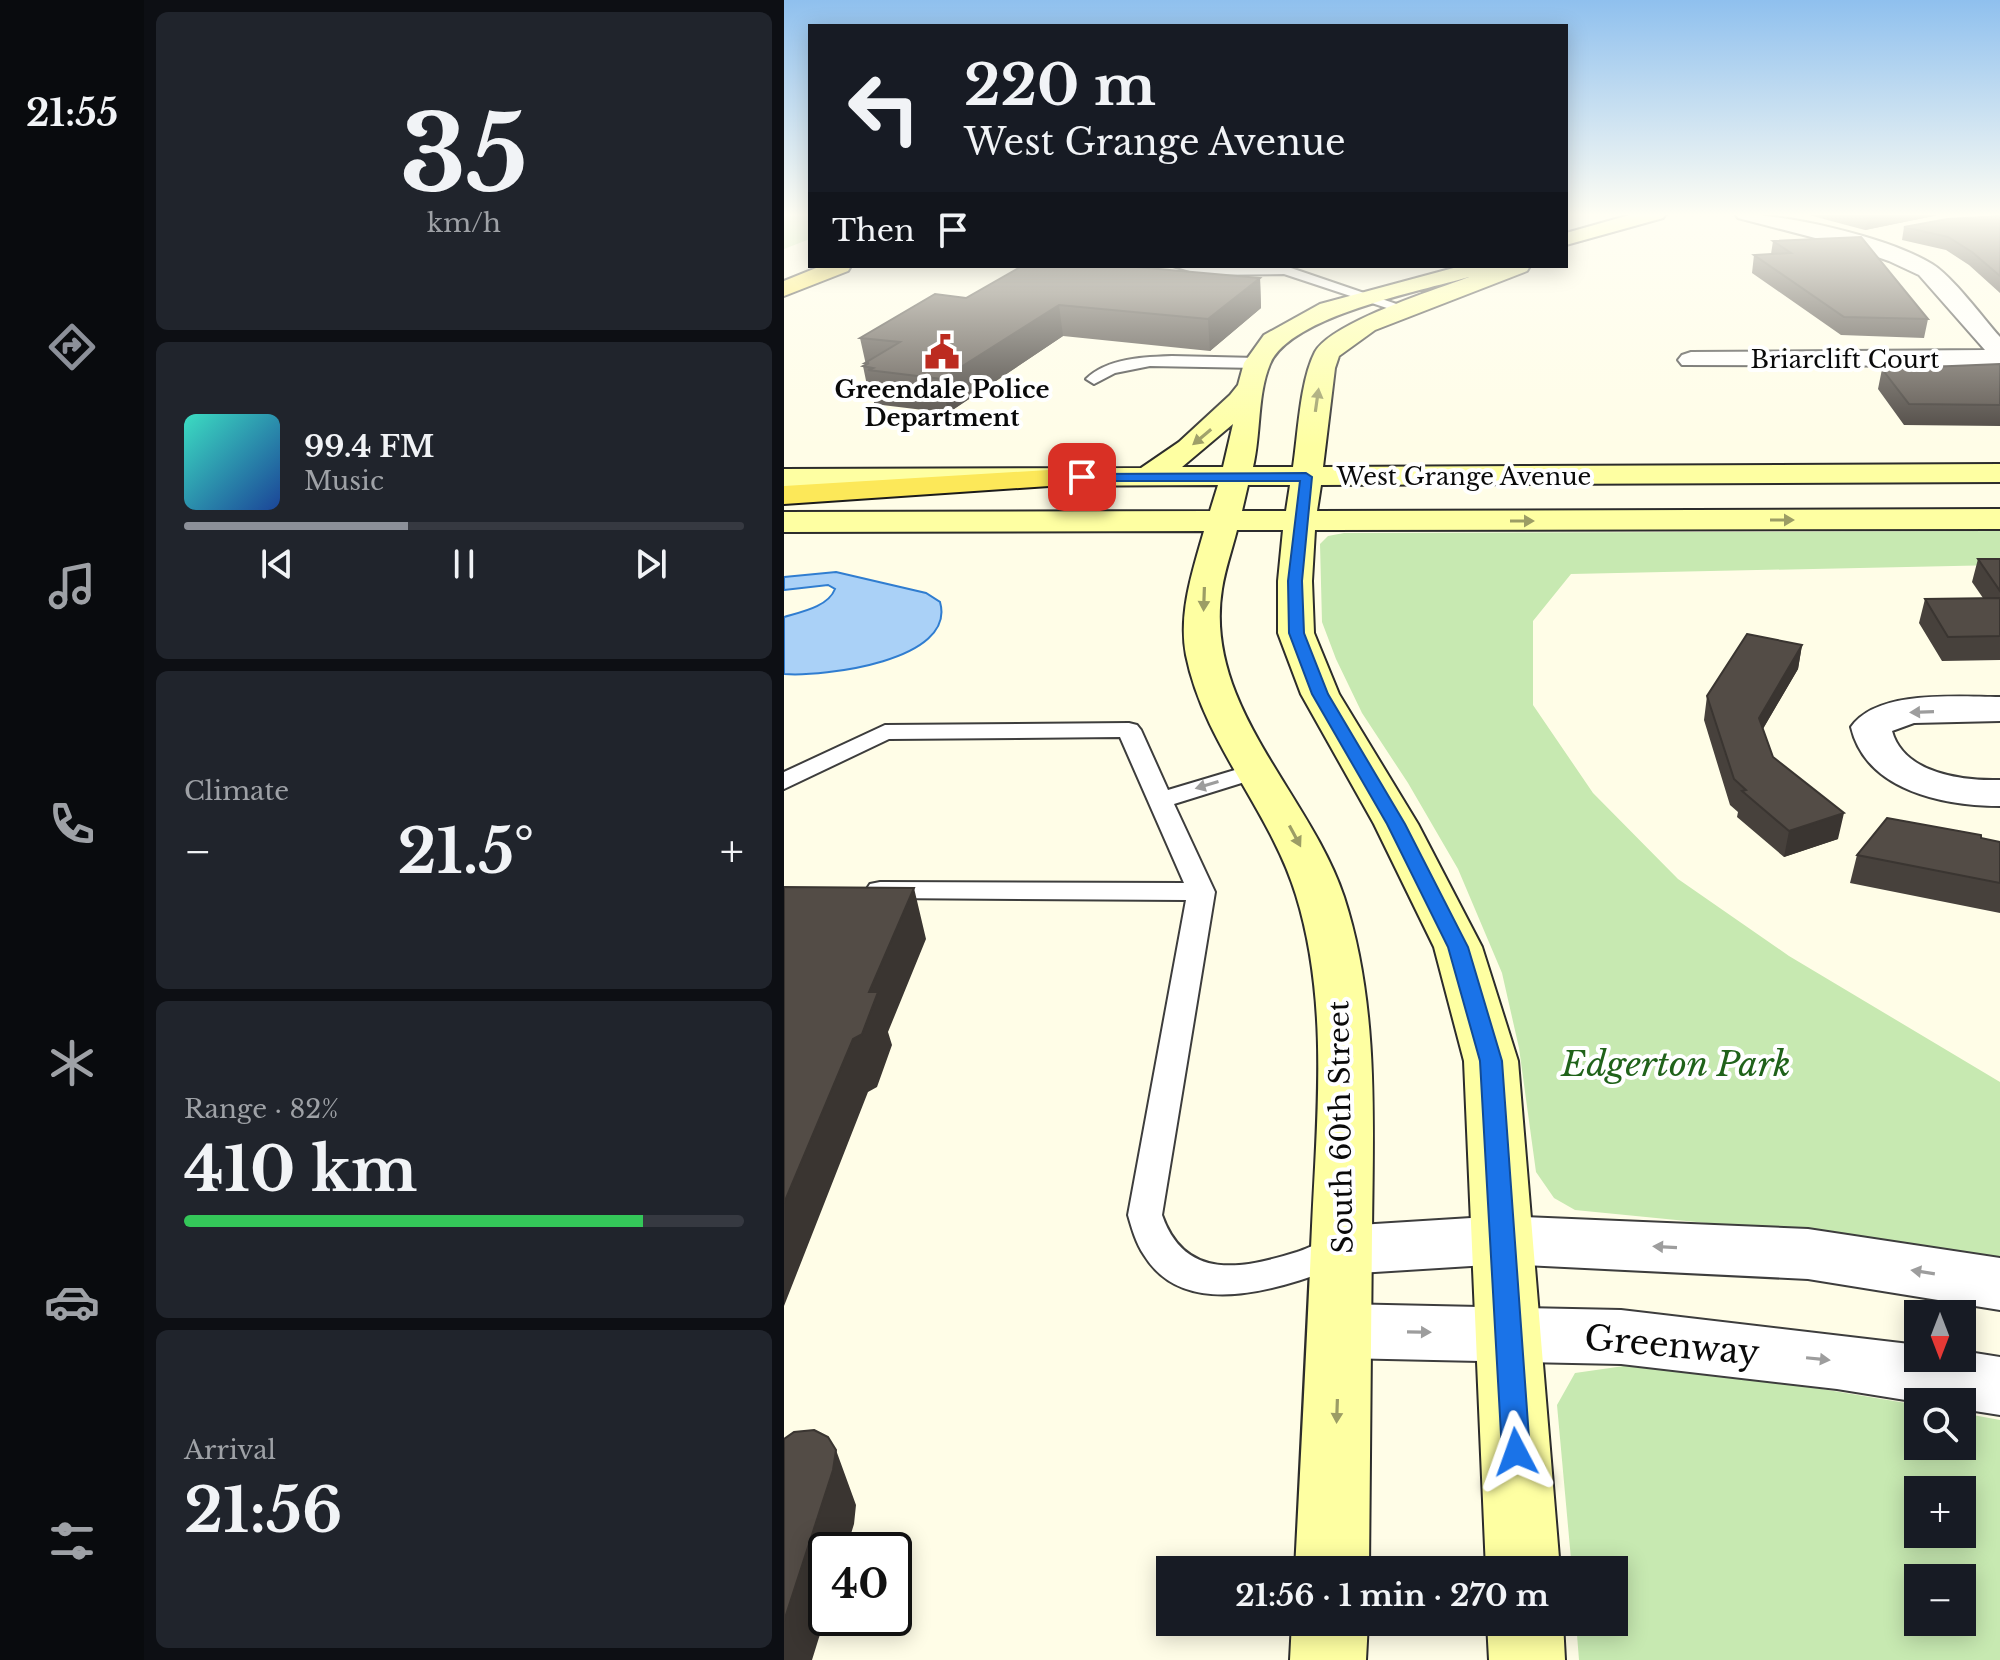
<!DOCTYPE html>
<meta charset="utf-8">
<style>
:root{--surface:#171b24;--page:#20242c;--text:#f1f3f6;--muted:#9ea1a6;--line:#363941;--accent:#8c9099}
body{margin:0;font-family:"Libre Baskerville",serif;background:var(--page);color:var(--text);height:100vh;display:flex;flex-direction:column;font-size:30px;white-space:nowrap}
*{box-sizing:border-box;margin:0}
p{font-size:26px;color:var(--muted)}
.icon{flex:none;width:44px;height:44px;fill:none;stroke:currentColor;stroke-width:2;stroke-linecap:round;stroke-linejoin:round}
.map{position:relative;flex:1;overflow:hidden}
.side{display:flex;flex-direction:column;gap:12px;padding:12px;background:#0d0f14;width:640px}
.side>*{flex:none}
.top-card{position:absolute;left:24px;top:24px;width:760px;height:244px;border-radius:0px;box-shadow:0 4px 20px #0003;background:#171b24;color:var(--text);overflow:hidden}
.needle{width:52px;rotate:180deg}
.fabs{position:absolute;left:1120px;top:1300px;display:grid;gap:16px}
.fabs a{display:grid;place-items:center;width:72px;height:72px;border-radius:0px;background:var(--surface);box-shadow:0 4px 20px #0003;font-size:40px}
.speed{position:absolute;left:24px;top:1532px;display:flex;gap:16px;font-size:40px;font-weight:700;text-align:center}
.speed>*{display:grid;place-content:center;width:104px;height:104px;border-radius:50%;background:var(--surface);box-shadow:0 4px 20px #0003;line-height:1}
.speed .limit{border:4px solid #111;border-radius:12px;background:#fff;color:#111}
.pin{position:absolute;display:grid;place-items:center;width:68px;height:68px;color:#fff;margin:-34px;border-radius:16px;box-shadow:0 4px 12px #0006}
.me{position:absolute;width:88px;margin:-44px;rotate:356deg;stroke-linejoin:round;filter:drop-shadow(0 0 6px #0008)}
.turn{display:flex;align-items:center;gap:28px;height:168px;padding:0 24px;font-size:36px}
.turn .icon{width:104px;height:104px;stroke-width:2.5}
.turn b{display:block;font-size:56px;line-height:68px}
.then{display:flex;align-items:center;height:76px;padding:0 24px;background:#0003;gap:16px;font-size:30px}
.big{font-size:60px;font-weight:700;line-height:1.1}
.side .tile{flex:1;display:flex;flex-direction:column;justify-content:center;gap:12px;min-width:0;padding:0 28px;border-radius:12px;background:var(--page)}
.side .dial{align-items:center;gap:0}
.dial b{font-size:104px;line-height:1}
.song{display:flex;align-items:center;gap:24px}
.cover{width:96px;height:96px;border-radius:12px;background:linear-gradient(135deg,hsl(170 70% 55%),hsl(220 70% 35%))}
.played{height:8px;border-radius:4px;background:linear-gradient(90deg,var(--accent) 40%,var(--line) 40%)}
.keys{display:flex;justify-content:space-around;direction:ltr}
.heat{display:flex;justify-content:space-between;align-items:center;font-size:44px;direction:ltr}
.charge{height:12px;border-radius:6px;background:linear-gradient(90deg,#34c759 82%,var(--line) 0)}
.trip{position:absolute;left:372px;top:1556px;width:472px;height:80px;border-radius:0px;background:var(--surface);box-shadow:0 4px 20px #0003;font-weight:700;line-height:80px;text-align:center}
main{display:flex;flex:1;min-height:0}
.dock{display:flex;flex-direction:column;width:144px;justify-content:space-around;align-items:center;background:#090b0e;color:var(--muted)}
.dock .icon{width:56px;height:56px}
.dock .active{color:var(--accent)}
.dock b{font-size:36px;color:var(--text)}
.map>svg:first-child{display:block}
.green{fill:#c7e9b1;fill-rule:evenodd}
.water{fill:#aad1f7;stroke:#307dd0;stroke-width:2}
.lines{fill:none;stroke-linecap:round;stroke-linejoin:round}
.lane-casing{stroke:#3d3d3d;stroke-width:4}
.street-casing{stroke:#3d3d3d;stroke-width:4}
.secondary-casing{stroke:#2c2c2c;stroke-width:4}
.primary-casing{stroke:#1b1b1b;stroke-width:4}
.lane{fill:#fff;fill-rule:evenodd}
.street{fill:#fff;fill-rule:evenodd}
.secondary{fill:#feffa2;fill-rule:evenodd}
.primary{fill:#fce859;fill-rule:evenodd}
.wall{fill:#47413c}
.shaded-wall{fill:#3a3531}
.building{fill:#534c46;stroke:#3a3531;stroke-width:2}
.oneway{fill:#9c9d65}
.oneway2{fill:#9d9d9d}
.route{fill:#1a73e8;stroke:#114b97;stroke-width:2}
.labels{text-anchor:middle;dominant-baseline:central;stroke-width:8;stroke-linejoin:round;paint-order:stroke}
.far-street-label{font-size:24px;fill:#0a0a0a;stroke:#fff}
.far-poi-label{font-size:24px;font-weight:bold;fill:#0a0a0a;stroke:#fff}
.street-label{font-size:28px;fill:#0a0a0a;stroke:#fff}
.near-park-label{font-size:34px;font-style:italic;fill:#20621a;stroke:#fff}
.near-street-label{font-size:34px;fill:#0a0a0a;stroke:#fff}
</style>
<main>
<nav class="dock">
<b>21:55</b>
<svg class="icon active" aria-label="directions" viewBox="0 0 24 24"><path d="M12 3l9 9-9 9-9-9zM9 14v-3h6M13 9l2 2-2 2"/></svg>
<svg class="icon" aria-label="music" viewBox="0 0 24 24"><path d="M9 18V5l10-2v13"/><circle cx="6" cy="18" r="3"/><circle cx="16" cy="16" r="3"/></svg>
<svg class="icon" aria-label="phone" viewBox="0 0 24 24"><path d="M5 4h4l2 5-3 2q2 4 5 5l2-3 5 2v4C11 20 4 13 5 4z"/></svg>
<svg class="icon" aria-label="climate" viewBox="0 0 24 24"><path d="M12 3v18M4 7l16 10M4 17L20 7"/></svg>
<svg class="icon" aria-label="car" viewBox="0 0 24 24"><path d="M5 17H2v-5l4-1 3-4h7l3 4 3 1v5h-3M9 17h6M6 11h13"/><circle cx="7" cy="17" r="2"/><circle cx="17" cy="17" r="2"/></svg>
<svg class="icon" aria-label="filters" viewBox="0 0 24 24"><path d="M4 7h16M4 17h16"/><circle cx="9" cy="7" r="2"/><circle cx="15" cy="17" r="2"/></svg>
</nav>
<section class="side">
<div class="tile dial"><b>35</b><p>km/h</p></div>
<div class="tile">
<div class="song"><i class="cover"></i><div><b>99.4 FM</b><p>Music</p></div></div>
<div class="played"></div>
<div class="keys"><svg class="icon" aria-label="previous" viewBox="0 0 24 24"><path d="M18 5L8 12l10 7zM5 5v14"/></svg><svg class="icon" aria-label="pause" viewBox="0 0 24 24"><path d="M8 5v14M16 5v14"/></svg><svg class="icon" aria-label="next" viewBox="0 0 24 24"><path d="M6 5l10 7-10 7zM19 5v14"/></svg></div>
</div>
<div class="tile"><p>Climate</p>
<div class="heat"><a>−</a><b class="big">21.5°</b><a>+</a></div>
</div>
<div class="tile"><p>Range · 82%</p><b class="big">410 km</b><div class="charge"></div></div>
<div class="tile"><p>Arrival</p><b class="big">21:56</b></div>
</section>
<div class="map">
<svg width="1216" height="1660" viewBox="0 0 1216 1660">
<rect width="100%" height="100%" fill="#fffde7"/>
<path class="green" d="M 0,214 L 26,214 L 26,239 L 0,249 Z
M 1216,531 L 1216,565 L 787,574 L 749,621 L 749,705 L 809,793 L 894,879 L 1005,956 L 1216,1082 L 1216,1263 L 1116,1242 L 791,1210 L 770,1198 L 752,1172 L 735,1048 L 718,973 L 674,869 L 624,783 L 578,713 L 552,659 L 538,622 L 536,544 L 544,536 L 560,533 Z
M 840,1366 L 983,1380 L 1134,1405 L 1134,1446 L 1178,1446 L 1178,1413 L 1216,1420 L 1216,1660 L 795,1660 L 792,1622 L 830,1622 L 830,1570 L 788,1570 L 773,1405 L 791,1373 ZM 1134,1490 L 1178,1490 L 1178,1534 L 1134,1534 ZM 1134,1578 L 1178,1578 L 1178,1622 L 1134,1622 Z"/>
<path class="water" d="M 52,572 L 142,593 L 156,602 C 173,661 39,677 0,674 L 0,617 C 17,612 44,607 51,589 L 44,585 L 0,590 L 0,577 Z"/>
<g class="lines">
<g class="lane-casing">
<path id="lane" d="M 389,266 L 501,266 L 630,310 L 618,313 L 500,274 L 419,275 Z
M 388,356 L 473,358 L 481,363 L 473,368 L 366,366 L 331,373 L 310,384 L 302,379 C 323,358 360,357 388,356 Z
M 345,723 L 353,725 L 357,730 L 384,790 L 471,764 L 480,766 L 483,771 L 480,776 L 390,804 L 431,892 L 378,1215 C 401,1281 458,1269 513,1252 C 533,1245 551,1233 572,1240 L 577,1250 L 572,1260 C 512,1283 404,1327 360,1255 C 352,1243 348,1229 344,1215 L 402,900 L 96,898 L 86,896 L 82,890 L 86,884 L 96,882 L 400,883 L 336,737 L 105,739 L 0,789 L 0,772 L 101,725 Z"/>
</g>
<g class="street-casing">
<path id="street" d="M 951,214 C 1003,214 1104,237 1148,264 C 1168,276 1199,318 1216,337 L 1216,366 L 898,365 L 894,360 L 898,355 L 907,352 L 1201,350 L 1135,275 L 1105,261 L 1062,246 L 954,218 Z
M 1216,697 L 1216,721 L 1130,723 L 1108,731 C 1120,774 1179,781 1216,780 L 1216,806 C 1160,806 1082,791 1067,727 C 1093,689 1175,697 1216,697 Z
M 719,1216 L 1024,1229 L 1216,1258 L 1216,1310 L 1024,1279 L 719,1264 L 559,1274 L 538,1267 L 529,1250 L 538,1233 L 559,1226 Z
M 557,1304 L 837,1310 L 1134,1345 L 1134,1358 L 1178,1358 L 1178,1351 L 1216,1357 L 1216,1415 L 1178,1409 L 1178,1402 L 1134,1402 L 1053,1389 L 837,1364 L 557,1358 L 534,1350 L 525,1331 L 534,1312 Z"/>
</g>
<g class="secondary-casing">
<path id="secondary" d="M 849,214 L 882,214 L 879,218 L 782,245 L 782,233 Z
M 677,266 L 746,266 L 743,271 L 591,330 L 555,356 L 551,368 L 539,467 L 1216,464 L 1216,482 L 537,485 L 533,511 L 1216,509 L 1216,529 L 531,530 L 528,581 L 530,633 L 555,694 L 634,824 L 698,947 L 734,1061 L 776,1570 L 702,1570 L 680,1061 L 650,947 L 590,824 L 517,694 L 494,633 L 494,581 L 499,530 L 453,530 C 448,550 441,569 438,589 C 419,706 526,794 560,897 C 595,1005 589,1120 588,1232 C 587,1345 586,1457 585,1570 L 511,1570 C 517,1455 523,1340 528,1226 C 533,1117 545,1001 512,895 C 486,810 420,744 402,655 C 394,613 409,570 420,531 L 0,532 L 0,512 L 426,511 L 434,485 L 0,487 L 0,469 L 357,468 L 395,442 L 446,395 L 454,385 L 460,363 L 480,335 L 536,304 ZM 685,277 C 651,290 548,322 531,352 C 516,381 514,434 509,467 L 469,467 C 477,434 473,395 486,364 C 506,316 637,291 685,277 ZM 449,424 L 439,467 L 398,467 ZM 464,485 L 506,485 L 502,511 L 458,511 Z
M 508,1622 L 584,1622 L 582,1660 L 506,1660 Z
M 703,1622 L 779,1622 L 781,1660 L 705,1660 Z"/>
</g>
<g class="primary-casing">
<path id="primary" d="M 37,266 L 67,266 L 64,271 L 0,296 L 0,281 Z
M 298,468 L 309,471 L 313,477 L 309,483 L 0,504 L 0,486 Z"/>
</g>
<use href="#lane" class="lane"/>
<use href="#street" class="street"/>
<use href="#secondary" class="secondary"/>
<use href="#primary" class="primary"/>
</g>
<path class="wall" d="M 1021,214 L 1159,214 L 1081,230 Z
M 1216,216 L 1216,293 L 1185,265 L 1162,250 L 1118,240 L 1120,227 Z
M 989,241 L 1144,319 L 1140,338 L 1057,335 L 968,273 L 970,255 L 987,254 Z
M 476,278 L 477,308 L 426,351 L 279,336 L 164,413 L 90,404 L 90,400 L 86,400 L 79,366 L 82,365 L 76,338 L 182,298 Z
M 1216,364 L 1216,426 L 1120,425 L 1094,389 L 1098,369 Z
M 1194,559 L 1216,559 L 1216,660 L 1158,661 L 1135,623 L 1141,599 L 1199,598 L 1188,582 Z
M 1018,645 L 1014,669 L 979,729 L 989,757 L 1054,839 L 1000,857 L 953,817 L 954,812 L 946,805 L 920,720 L 923,696 Z
M 1197,838 L 1216,842 L 1216,913 L 1066,883 L 1073,855 Z"/>
<path class="shaded-wall" d="M 1101,214 L 1159,214 L 1081,230 L 1084,218 Z
M 476,278 L 477,308 L 426,351 L 424,319 Z
M 275,305 L 279,336 L 164,413 L 158,379 Z
M 1018,645 L 1014,669 L 971,742 L 975,718 Z
M 1060,813 L 1054,839 L 1000,857 L 1005,831 Z
M 130,888 L 142,939 L 104,1032 L 108,1045 L 93,1087 L 84,1092 L 0,1306 L 0,1203 L 85,992 Z
M 52,1450 L 72,1505 L 70,1524 L 62,1550 L 42,1550 L 42,1615 L 28,1660 L 0,1660 L 0,1621 Z"/>
<path class="building" d="M 1070,214 L 1101,214 L 1084,218 Z
M 1216,216 L 1216,276 L 1188,252 L 1164,237 L 1120,227 L 1163,219 Z
M 1077,237 L 1144,319 L 1060,317 L 970,255 L 1007,253 L 989,241 Z
M 238,266 L 341,266 L 476,278 L 424,319 L 275,305 L 158,379 L 84,370 L 89,368 L 79,366 L 85,363 L 81,363 L 116,342 L 76,338 L 151,294 L 182,298 Z
M 1216,364 L 1216,405 L 1125,404 L 1098,369 Z
M 1194,559 L 1216,559 L 1216,591 Z
M 1216,598 L 1216,636 L 1164,637 L 1141,599 Z
M 963,634 L 1018,645 L 975,718 L 989,757 L 1060,813 L 1005,831 L 958,791 L 962,790 L 950,779 L 923,696 Z
M 1103,818 L 1197,835 L 1197,838 L 1216,842 L 1216,883 L 1073,855 Z
M 0,887 L 130,888 L 85,992 L 94,992 L 78,1034 L 69,1039 L 0,1203 Z
M 30,1430 L 44,1437 L 52,1450 L 49,1470 L 0,1621 L 0,1439 L 10,1432 Z"/>
<defs><path id="oneway-solid" d="M-6-.8H1V-3.2L6.5 0L1 3.2V.8H-6Z" transform="scale(2)"/></defs>
<g class="oneway">
<use href="#oneway-solid" transform="translate(533 400) rotate(-82)"/>
<use href="#oneway-solid" transform="translate(418 437) rotate(140)"/>
<use href="#oneway-solid" transform="translate(998 520)"/>
<use href="#oneway-solid" transform="translate(738 521)"/>
<use href="#oneway-solid" transform="translate(420 599) rotate(92)"/>
<use href="#oneway-solid" transform="translate(511 836) rotate(62)"/>
<use href="#oneway-solid" transform="translate(553 1411) rotate(92)"/>
</g>
<g class="oneway2">
<use href="#oneway-solid" transform="translate(1138 712) rotate(178)"/>
<use href="#oneway-solid" transform="translate(423 785) rotate(163)"/>
<use href="#oneway-solid" transform="translate(881 1247) rotate(-177)"/>
<use href="#oneway-solid" transform="translate(1139 1272) rotate(-171)"/>
<use href="#oneway-solid" transform="translate(635 1332) rotate(1)"/>
<use href="#oneway-solid" transform="translate(1034 1359) rotate(6)"/>
</g>
<linearGradient id="sky" x2="0" y2="1"><stop stop-color="#8fc0ee"/><stop offset="0.48" stop-color="#fffef4"/><stop offset="1" stop-color="#fffef4" stop-opacity="0"/></linearGradient>
<rect width="1216" height="447" fill="url(#sky)"/>
<path class="route" d="M 522,473 L 528,477 L 518,581 L 520,633 L 544,694 L 621,824 L 684,947 L 718,1061 L 746,1452 L 742,1461 L 732,1465 L 722,1461 L 718,1452 L 696,1061 L 664,947 L 603,824 L 528,694 L 505,633 L 504,581 L 516,481 L 298,481 L 291,477 L 298,474 Z"/>
<defs>
<g id="civic-bare" transform="scale(2.76)"><path d="M-.6-6.5H3V-4.5H.6V-3L4-1V1h2V6H-6V1h2V-1L-.6-3ZM-1.2 2.5V6h2.4V2.5Z" fill="#bc2b20" stroke="#fff" stroke-width="2.5" paint-order="stroke"/></g>
</defs>
<g fill-rule="evenodd">
<use href="#civic-bare" x="158" y="352"/>
</g>
<g class="labels">
<g class="far-street-label">
<text x="1061" y="359">Briarclift Court</text>
<text x="680" y="476">West Grange Avenue</text>
</g>
<g class="far-poi-label">
<text x="158" y="389">Greendale Police<tspan x="158" dy="28">Department</tspan></text>
</g>
<g class="street-label">
<text transform="translate(557 1127) rotate(-91)">South 60th Street</text>
</g>
<g class="near-park-label">
<text x="892" y="1064">Edgerton Park</text>
</g>
<g class="near-street-label">
<text transform="translate(888 1345) rotate(5)">Greenway</text>
</g>
</g>
</svg>
<div class="fabs">
<a><svg class="needle" viewBox="-14 -14 28 28"><path d="M0-13l5 13h-10z" fill="#e53935"/><path d="M0 13l5-13h-10z" fill="#9ea1a6"/></svg></a>
<a><svg class="icon" aria-label="search" viewBox="0 0 24 24"><circle cx="10" cy="10" r="6"/><path d="M15 15l6 6"/></svg></a>
<a>+</a>
<a>−</a>
</div>
<div class="speed"><div class="limit">40</div></div>
<div class="pin" style="left:298px;top:477px;background:#d93025"><svg class="icon" aria-label="arrive" viewBox="0 0 24 24"><path d="M6 21V4h12l-3 4 3 4H6"/></svg></div>
<svg class="me" style="left:732px;top:1452px" viewBox="-20 -20 40 40"><path d="M0-17L14 15 0 8-14 15z" fill="#1a73e8" stroke="#fff" stroke-width="4"/></svg>
<div class="trip">21:56 · 1 min · 270 m</div>
<div class="top-card">
<div class="turn"><svg class="icon" aria-label="left" viewBox="0 0 24 24"><path d="M17 20v-9H6M10 6l-5 5 5 5"/></svg><div><b>220 m</b>West Grange Avenue</div></div>
<div class="then">Then<svg class="icon" aria-label="arrive" viewBox="0 0 24 24"><path d="M6 21V4h12l-3 4 3 4H6"/></svg></div>
</div>
</div>
</main>
